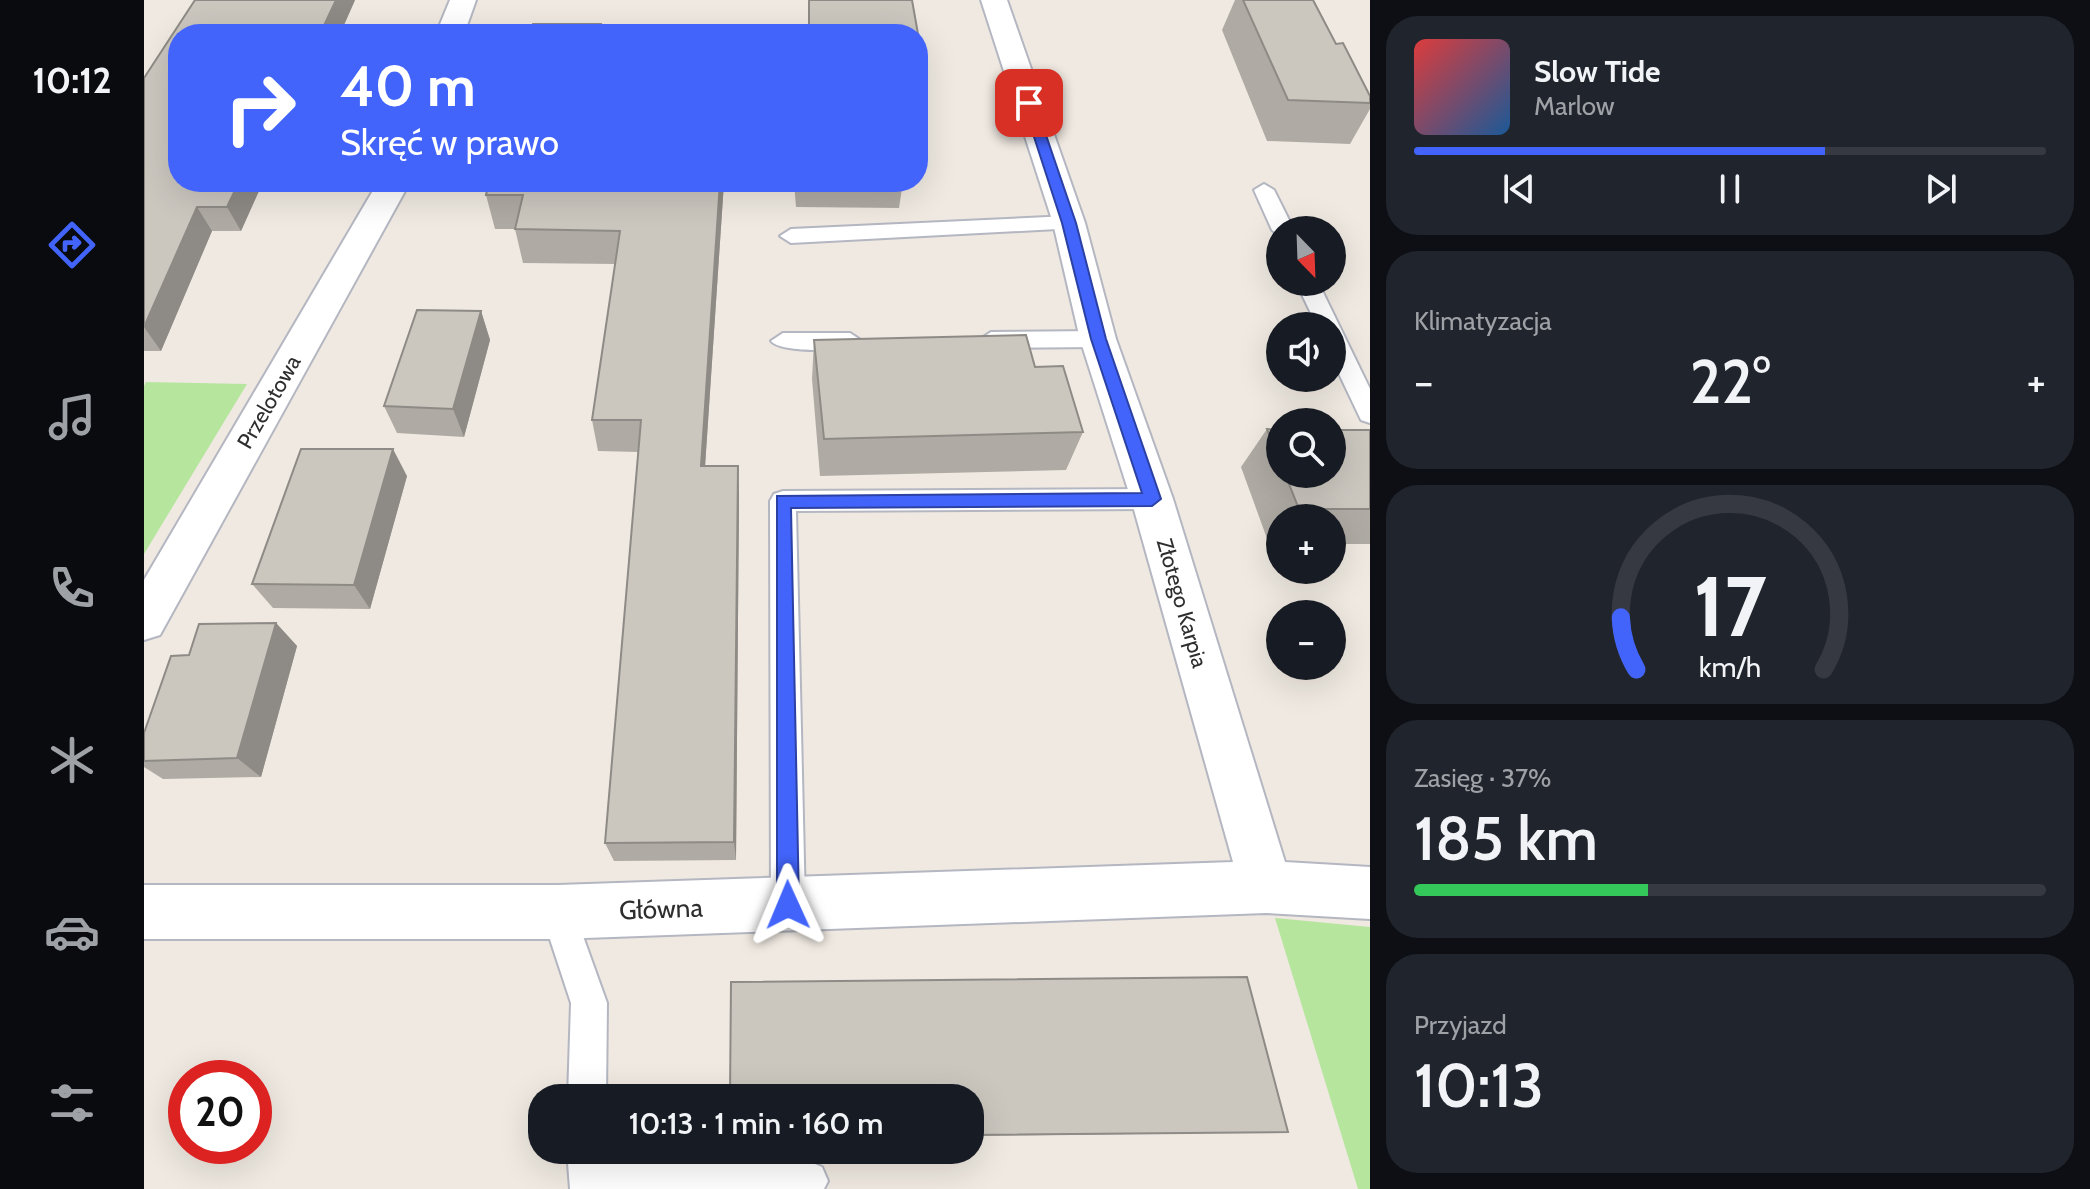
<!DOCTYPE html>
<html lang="pl">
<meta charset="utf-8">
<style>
:root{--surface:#171b24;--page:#20242c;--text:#f1f3f6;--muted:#9ea1a6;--line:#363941;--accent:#4264fb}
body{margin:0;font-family:Cabin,sans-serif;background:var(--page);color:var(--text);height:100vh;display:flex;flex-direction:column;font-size:30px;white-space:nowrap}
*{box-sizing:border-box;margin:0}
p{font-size:26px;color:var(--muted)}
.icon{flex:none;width:44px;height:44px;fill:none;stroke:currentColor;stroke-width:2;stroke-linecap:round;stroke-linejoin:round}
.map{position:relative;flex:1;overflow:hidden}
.panel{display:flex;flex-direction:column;gap:16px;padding:16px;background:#0d0f14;width:720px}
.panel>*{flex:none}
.hud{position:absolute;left:24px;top:24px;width:760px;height:168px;border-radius:32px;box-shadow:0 8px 32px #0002;background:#4264fb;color:#fff;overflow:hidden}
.needle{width:52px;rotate:157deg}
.buttons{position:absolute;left:1122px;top:216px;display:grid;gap:16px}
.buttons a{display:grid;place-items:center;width:80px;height:80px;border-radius:50%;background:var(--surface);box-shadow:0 8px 32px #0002;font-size:40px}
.speed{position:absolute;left:24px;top:1060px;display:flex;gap:16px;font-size:40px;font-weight:700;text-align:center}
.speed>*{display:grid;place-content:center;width:104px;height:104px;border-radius:50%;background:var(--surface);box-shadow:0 8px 32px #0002;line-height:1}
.speed .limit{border:12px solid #d22;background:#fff;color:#111}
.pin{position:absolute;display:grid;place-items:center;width:68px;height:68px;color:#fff;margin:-34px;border-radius:16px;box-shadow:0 4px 12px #0006}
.me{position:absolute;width:88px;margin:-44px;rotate:359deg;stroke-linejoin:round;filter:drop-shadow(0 0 6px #0008)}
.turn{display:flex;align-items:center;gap:28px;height:168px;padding:0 40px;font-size:36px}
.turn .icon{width:104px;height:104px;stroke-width:2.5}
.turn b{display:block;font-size:56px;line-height:68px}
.big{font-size:60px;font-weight:600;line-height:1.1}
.panel .widget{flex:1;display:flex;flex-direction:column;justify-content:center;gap:12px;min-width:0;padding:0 28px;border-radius:32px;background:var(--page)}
.panel .dial{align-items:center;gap:0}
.dial svg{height:208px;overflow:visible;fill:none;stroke:var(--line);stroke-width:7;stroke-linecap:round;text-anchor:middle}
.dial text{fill:var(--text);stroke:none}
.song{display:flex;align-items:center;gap:24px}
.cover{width:96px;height:96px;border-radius:12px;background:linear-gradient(135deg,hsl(0 70% 55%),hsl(210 70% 35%))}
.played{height:8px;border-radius:4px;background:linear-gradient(90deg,var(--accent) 65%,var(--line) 65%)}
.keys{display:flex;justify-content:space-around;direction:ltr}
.heat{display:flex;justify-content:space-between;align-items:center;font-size:44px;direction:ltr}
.charge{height:12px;border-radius:6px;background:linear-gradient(90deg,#34c759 37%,var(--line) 0)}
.trip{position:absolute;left:384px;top:1084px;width:456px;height:80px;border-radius:32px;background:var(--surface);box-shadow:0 8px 32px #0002;font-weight:600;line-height:80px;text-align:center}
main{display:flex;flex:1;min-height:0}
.tab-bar{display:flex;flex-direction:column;width:144px;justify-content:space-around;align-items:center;background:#090b0e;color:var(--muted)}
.tab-bar .icon{width:56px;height:56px}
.tab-bar .current{color:var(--accent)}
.tab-bar b{font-size:36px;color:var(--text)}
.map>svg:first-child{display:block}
.green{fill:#b6e59e}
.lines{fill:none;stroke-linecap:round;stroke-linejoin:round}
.lane-casing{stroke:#b4b7c1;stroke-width:4}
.street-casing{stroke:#b4b7c1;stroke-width:4}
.lane{fill:#fff;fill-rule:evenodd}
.street{fill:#fff;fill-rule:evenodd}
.wall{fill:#afaba4}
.shaded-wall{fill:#8e8b86}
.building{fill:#cbc7bf;stroke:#8e8b86;stroke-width:2}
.route{fill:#4264fb;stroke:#2b41a3;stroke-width:2}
.labels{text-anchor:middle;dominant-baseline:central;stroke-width:7;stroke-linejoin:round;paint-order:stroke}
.street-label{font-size:22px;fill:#2e2e2e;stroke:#fff}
.near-street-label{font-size:26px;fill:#2e2e2e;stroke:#fff}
</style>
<main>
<nav class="tab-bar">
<b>10:12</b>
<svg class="icon current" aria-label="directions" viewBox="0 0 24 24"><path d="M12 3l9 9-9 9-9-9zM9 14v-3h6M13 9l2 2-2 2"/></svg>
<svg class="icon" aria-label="music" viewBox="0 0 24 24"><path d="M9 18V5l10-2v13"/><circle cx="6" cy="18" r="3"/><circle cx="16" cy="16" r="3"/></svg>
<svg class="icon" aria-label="phone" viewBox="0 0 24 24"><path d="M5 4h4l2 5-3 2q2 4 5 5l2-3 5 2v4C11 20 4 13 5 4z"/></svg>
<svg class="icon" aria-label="climate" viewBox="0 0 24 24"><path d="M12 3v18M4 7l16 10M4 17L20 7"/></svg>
<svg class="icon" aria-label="car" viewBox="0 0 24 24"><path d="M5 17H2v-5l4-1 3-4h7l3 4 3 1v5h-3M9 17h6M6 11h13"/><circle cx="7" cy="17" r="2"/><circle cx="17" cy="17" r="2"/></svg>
<svg class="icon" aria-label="filters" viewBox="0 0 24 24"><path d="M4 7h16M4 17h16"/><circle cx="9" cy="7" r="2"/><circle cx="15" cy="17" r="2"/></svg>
</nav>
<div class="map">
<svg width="1226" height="1189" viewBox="0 0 1226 1189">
<rect width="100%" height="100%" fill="#efe9e1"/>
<path class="green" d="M 2,382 L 103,384 L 0,554 L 0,386 Z
M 1131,918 L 1226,927 L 1226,1189 L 1214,1189 Z"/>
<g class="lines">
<g class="lane-casing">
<path id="lane" d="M 1120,184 L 1130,190 L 1150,230 L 1136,230 L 1136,236 L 1128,230 L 1110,190 Z
M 925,216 L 935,223 L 932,228 L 647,243 L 636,236 L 647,229 Z
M 1152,282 L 1174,282 L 1226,389 L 1226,423 L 1217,420 L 1188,359 L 1188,326 L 1173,326 Z
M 954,331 L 966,339 L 954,347 L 847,348 L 835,340 L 847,332 Z
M 639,333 L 706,333 L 718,341 C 710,353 635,353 627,341 Z
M 1008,489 L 1017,492 L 1021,499 L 1017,506 L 1008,509 L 652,511 L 661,905 L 656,917 L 644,922 L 632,917 L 627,905 L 626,501 L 630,494 L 639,491 Z
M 414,895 L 426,900 L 463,1003 L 462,1098 L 424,1098 L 427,1003 L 397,912 L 402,900 Z
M 423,1150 L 461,1150 L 461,1161 L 664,1161 L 678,1167 L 684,1181 L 680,1189 L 426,1189 Z"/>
</g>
<g class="street-casing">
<path id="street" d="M 306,0 L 332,0 L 320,34 L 292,34 Z
M 837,0 L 863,0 L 941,223 L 972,339 L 1029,499 L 1141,862 L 1226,867 L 1226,919 L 1122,913 L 414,939 L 0,939 L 0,885 L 414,885 L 1089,862 L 987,499 L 936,339 L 909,223 Z
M 234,182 L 266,182 L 16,635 L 0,640 L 0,580 Z"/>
</g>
<use href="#lane" class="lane"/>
<use href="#street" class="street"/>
</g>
<path class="wall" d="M 51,0 L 211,0 L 196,34 L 34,34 L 34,182 L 119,182 L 97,231 L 68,231 L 17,351 L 0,351 L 0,78 Z
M 1091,0 L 1169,0 L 1192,44 L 1226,96 L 1226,109 L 1206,144 L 1123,141 L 1078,30 Z
M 774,36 L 780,73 L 777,93 L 774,93 Z
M 345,182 L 580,182 L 561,466 L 594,466 L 595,497 L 592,860 L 470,861 L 461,843 L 494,452 L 454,451 L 448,420 L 471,264 L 379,263 L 371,229 L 351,229 L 342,195 Z
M 650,182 L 757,182 L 758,188 L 755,208 L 652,207 Z
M 337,311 L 346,340 L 320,437 L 253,433 L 240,406 Z
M 670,340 L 891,367 L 939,432 L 922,470 L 676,476 L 668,379 Z
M 1123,429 L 1136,430 L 1136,474 L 1188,474 L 1226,430 L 1226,544 L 1188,544 L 1188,518 L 1136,518 L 1136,544 L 1125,544 L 1097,467 Z
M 263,476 L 226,609 L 129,608 L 108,584 Z
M 132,623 L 153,646 L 117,777 L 19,779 L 0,767 L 0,733 L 45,655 Z
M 826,1098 L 1144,1132 L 826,1136 Z"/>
<path class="shaded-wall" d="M 192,0 L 211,0 L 196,34 L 176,34 Z
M 95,182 L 119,182 L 97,231 L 83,207 Z
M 576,182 L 580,182 L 559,497 L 557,466 Z
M 53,207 L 68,231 L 17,351 L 0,327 Z
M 337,311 L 346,340 L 320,437 L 309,409 Z
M 249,449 L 263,476 L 226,609 L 210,585 Z
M 594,466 L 595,497 L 592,860 L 590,842 Z
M 132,623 L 153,646 L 117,777 L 93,758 Z"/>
<path class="building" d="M 51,0 L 192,0 L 176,34 L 34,34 L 34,182 L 95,182 L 83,207 L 53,207 L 0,327 L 0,78 Z
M 665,0 L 768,0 L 774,34 L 665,34 Z
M 1099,0 L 1169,0 L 1192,44 L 1199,43 L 1226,96 L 1226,103 L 1144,100 Z
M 389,24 L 457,24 L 455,34 L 386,34 Z
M 774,36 L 780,73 L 774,73 Z
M 345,182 L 576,182 L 557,466 L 594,466 L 590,842 L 461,843 L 497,420 L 448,420 L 476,231 L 371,229 L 379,195 L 342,195 Z
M 652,182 L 757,182 L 758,188 L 653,187 Z
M 273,310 L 337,311 L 309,409 L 240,406 Z
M 882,335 L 891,367 L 919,366 L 939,432 L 680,439 L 670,340 Z
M 1123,429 L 1136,430 L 1136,461 Z
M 1188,430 L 1226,430 L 1226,509 L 1155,509 L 1141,474 L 1188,474 Z
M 157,449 L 249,449 L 210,585 L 108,584 Z
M 132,623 L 93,758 L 0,761 L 0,733 L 27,656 L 45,655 L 55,624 Z
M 1103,977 L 1144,1132 L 826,1135 L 826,1098 L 586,1098 L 587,982 Z"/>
<path class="route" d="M 885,100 L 891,103 L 932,223 L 962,339 L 1017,499 L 1008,506 L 647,508 L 655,905 L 652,913 L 644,916 L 636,913 L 633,905 L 633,496 L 998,493 L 947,339 L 918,223 L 879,103 Z"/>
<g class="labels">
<g class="street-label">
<text transform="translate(125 402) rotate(-60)">Przelotowa</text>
<text transform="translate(1038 603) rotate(74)">Złotego Karpia</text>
</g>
<g class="near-street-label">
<text transform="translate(517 909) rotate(-2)">Główna</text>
</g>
</g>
</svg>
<div class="buttons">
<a><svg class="needle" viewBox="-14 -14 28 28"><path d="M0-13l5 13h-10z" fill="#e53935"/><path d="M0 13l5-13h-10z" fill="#9ea1a6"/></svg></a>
<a><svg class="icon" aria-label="sound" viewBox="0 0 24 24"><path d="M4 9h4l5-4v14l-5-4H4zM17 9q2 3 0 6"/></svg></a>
<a><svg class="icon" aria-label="search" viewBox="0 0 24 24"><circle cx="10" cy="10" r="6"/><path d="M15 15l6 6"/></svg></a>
<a>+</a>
<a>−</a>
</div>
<div class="speed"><div class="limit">20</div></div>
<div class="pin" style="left:885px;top:103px;background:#d93025"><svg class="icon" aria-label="arrive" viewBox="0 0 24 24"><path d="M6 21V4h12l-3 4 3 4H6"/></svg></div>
<svg class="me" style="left:644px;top:905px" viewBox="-20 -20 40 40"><path d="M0-17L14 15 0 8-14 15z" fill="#4264fb" stroke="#fff" stroke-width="4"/></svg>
<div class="trip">10:13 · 1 min · 160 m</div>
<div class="hud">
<div class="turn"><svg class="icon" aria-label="right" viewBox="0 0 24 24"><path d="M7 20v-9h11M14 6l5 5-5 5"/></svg><div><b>40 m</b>Skręć w prawo</div></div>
</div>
</div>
<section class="panel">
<div class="widget">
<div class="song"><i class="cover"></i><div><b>Slow Tide</b><p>Marlow</p></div></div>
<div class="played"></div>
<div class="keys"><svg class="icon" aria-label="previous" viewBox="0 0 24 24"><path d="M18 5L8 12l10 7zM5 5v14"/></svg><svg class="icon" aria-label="pause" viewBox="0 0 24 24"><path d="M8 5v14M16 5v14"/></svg><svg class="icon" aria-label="next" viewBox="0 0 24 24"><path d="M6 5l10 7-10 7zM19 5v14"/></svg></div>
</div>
<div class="widget"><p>Klimatyzacja</p>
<div class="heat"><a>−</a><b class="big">22°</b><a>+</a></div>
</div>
<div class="widget dial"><svg viewBox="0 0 100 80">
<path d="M14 69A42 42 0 1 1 86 69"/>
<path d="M14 69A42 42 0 0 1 8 49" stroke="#4264fb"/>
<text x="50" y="56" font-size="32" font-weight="700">17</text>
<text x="50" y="72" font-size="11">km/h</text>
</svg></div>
<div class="widget"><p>Zasięg · 37%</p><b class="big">185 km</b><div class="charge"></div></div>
<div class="widget"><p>Przyjazd</p><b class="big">10:13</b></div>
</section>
</main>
